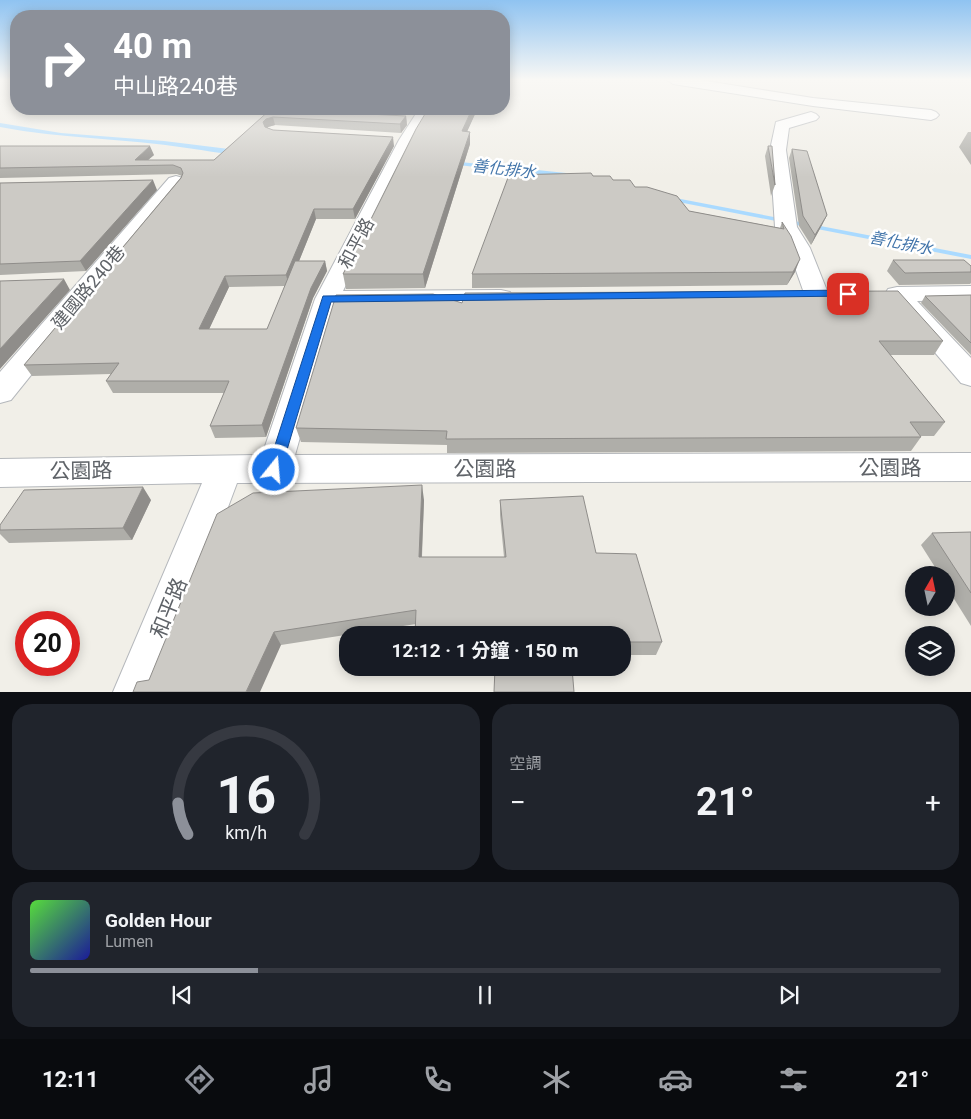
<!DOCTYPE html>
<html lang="zh-TW">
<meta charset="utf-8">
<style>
:root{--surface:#171b24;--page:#20242c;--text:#f1f3f6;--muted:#9ea1a6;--line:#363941;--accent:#8c9099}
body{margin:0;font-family:Roboto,"Noto Sans TC",sans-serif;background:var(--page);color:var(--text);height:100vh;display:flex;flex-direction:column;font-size:19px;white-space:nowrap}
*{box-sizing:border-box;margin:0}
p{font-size:16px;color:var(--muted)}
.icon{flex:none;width:28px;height:28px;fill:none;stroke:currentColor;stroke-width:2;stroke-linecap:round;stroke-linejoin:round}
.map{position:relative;height:692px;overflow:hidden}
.side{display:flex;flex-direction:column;gap:12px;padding:12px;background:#0d0f14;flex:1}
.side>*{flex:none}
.hud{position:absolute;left:10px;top:10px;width:500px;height:105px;border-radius:20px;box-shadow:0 2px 12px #0003;background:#8c9099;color:#fff;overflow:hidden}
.needle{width:32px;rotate:9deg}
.tools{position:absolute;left:905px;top:566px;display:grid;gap:10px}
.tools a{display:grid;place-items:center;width:50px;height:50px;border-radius:50%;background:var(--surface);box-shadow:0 2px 12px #0003;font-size:25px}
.speed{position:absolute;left:15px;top:611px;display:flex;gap:10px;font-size:25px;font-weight:700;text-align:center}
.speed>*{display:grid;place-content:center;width:65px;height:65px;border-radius:50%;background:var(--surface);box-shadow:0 2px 12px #0003;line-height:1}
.speed .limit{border:8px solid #d22;background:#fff;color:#111}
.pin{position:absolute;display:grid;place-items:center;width:42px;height:42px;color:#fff;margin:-21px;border-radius:10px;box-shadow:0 2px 8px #0006}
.me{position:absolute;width:55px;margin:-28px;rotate:17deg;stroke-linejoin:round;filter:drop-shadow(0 0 4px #0008)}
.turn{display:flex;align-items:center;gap:18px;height:105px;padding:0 20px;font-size:22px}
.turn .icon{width:65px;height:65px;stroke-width:2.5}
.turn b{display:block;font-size:35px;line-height:42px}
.big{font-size:38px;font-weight:700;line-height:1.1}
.side .widget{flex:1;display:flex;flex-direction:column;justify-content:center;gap:8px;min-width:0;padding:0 18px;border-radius:20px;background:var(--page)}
.side .dial{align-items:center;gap:0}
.dial svg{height:130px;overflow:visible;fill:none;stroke:var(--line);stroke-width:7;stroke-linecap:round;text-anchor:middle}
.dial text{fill:var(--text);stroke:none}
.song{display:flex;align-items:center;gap:15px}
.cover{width:60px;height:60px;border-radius:8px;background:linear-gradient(135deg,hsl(110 70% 55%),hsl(240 70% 35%))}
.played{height:5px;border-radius:2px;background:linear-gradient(90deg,var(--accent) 25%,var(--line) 25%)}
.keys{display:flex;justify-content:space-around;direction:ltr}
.heat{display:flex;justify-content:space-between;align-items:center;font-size:28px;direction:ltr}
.side .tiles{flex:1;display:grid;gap:12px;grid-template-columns:1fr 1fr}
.widget:last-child{grid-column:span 2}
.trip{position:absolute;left:339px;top:626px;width:292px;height:50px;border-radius:20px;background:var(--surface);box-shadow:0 2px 12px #0003;font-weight:700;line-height:50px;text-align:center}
.menu{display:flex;height:80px;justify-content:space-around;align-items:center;background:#090b0e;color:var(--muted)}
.menu .icon{width:35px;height:35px}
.menu .current{color:var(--accent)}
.menu b{font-size:22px;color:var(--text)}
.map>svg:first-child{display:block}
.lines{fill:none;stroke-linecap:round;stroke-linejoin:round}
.stream{fill:#aadaff;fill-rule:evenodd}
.minor-casing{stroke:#b5b8bc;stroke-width:2}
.minor{fill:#fff;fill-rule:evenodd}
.wall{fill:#afaea9;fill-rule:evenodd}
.shaded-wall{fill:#8f8d8a}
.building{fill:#cccac5;stroke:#8f8d8a}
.route{fill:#1a73e8;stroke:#114b97}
.labels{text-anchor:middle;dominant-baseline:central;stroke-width:5;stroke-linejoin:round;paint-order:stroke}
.far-water-label{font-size:16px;font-style:italic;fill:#4174aa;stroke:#fff}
.street-label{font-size:18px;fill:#5f6368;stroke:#fff}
.near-street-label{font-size:21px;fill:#5f6368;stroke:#fff}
</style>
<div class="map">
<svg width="971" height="692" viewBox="0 0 971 692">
<rect width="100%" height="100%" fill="#f1efe8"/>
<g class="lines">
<path class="stream" d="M 0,123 L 61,133 L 164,141 L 237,150 L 240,152 C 231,157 199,149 187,148 C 125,138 62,139 0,127 Z
M 451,161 L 566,173 L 569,175 L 566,177 L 449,164 L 449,162 Z
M 665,196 L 971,255 L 971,259 L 668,200 L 664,198 Z"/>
<g class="minor-casing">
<path id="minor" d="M 667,80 L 700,80 L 813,98 L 931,110 L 936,112 L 939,115 L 936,118 L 931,120 L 813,106 L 673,84 Z
M 419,109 L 433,109 L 415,140 L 343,291 L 501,290 L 510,292 L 513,297 L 510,302 L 501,304 L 337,306 L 295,455 L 971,453 L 971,481 L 237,483 L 159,692 L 113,692 L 202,483 L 0,487 L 0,459 L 262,455 L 315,299 L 399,140 Z
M 811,112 L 816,114 L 819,117 L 816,120 L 789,128 L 786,150 L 797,227 L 810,248 L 828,293 L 825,298 L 816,300 L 807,298 L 804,293 L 788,248 L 775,227 L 770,150 L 776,122 Z
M 176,176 L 183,178 L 185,182 L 183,186 L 11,400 L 0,403 L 0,372 L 169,178 Z
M 971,286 L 971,300 L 917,301 L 971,358 L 971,386 L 961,383 L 885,294 L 888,289 L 897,287 Z"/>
</g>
<use href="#minor" class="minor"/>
</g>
<path class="wall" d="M 271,109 L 406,116 L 407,125 L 401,133 L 275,125 L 268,127 L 268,128 L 273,130 L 394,146 L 355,219 L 316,219 L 299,261 L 325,261 L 327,271 L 313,298 L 266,437 L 215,438 L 210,426 L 224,393 L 113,393 L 106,381 L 111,374 L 32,376 L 24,365 L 182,176 L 177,174 L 0,178 L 0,146 L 154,155 L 148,160 L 214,160 ZM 285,286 L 267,329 L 209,329 L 229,287 Z
M 335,109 L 417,109 L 414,112 Z
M 476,112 L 467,131 L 470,132 L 470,144 L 425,288 L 346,289 L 343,274 L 354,257 Z
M 968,132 L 971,132 L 971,165 L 959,147 Z
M 768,146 L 775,185 L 771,196 L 765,156 Z
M 792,149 L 827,215 L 822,225 L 811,245 L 799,226 L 789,158 Z
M 593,176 L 613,180 L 635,187 L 689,211 L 780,228 L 782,222 L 795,272 L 787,285 L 472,288 L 472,274 Z
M 0,183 L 157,190 L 86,271 L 0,275 Z
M 893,260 L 971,272 L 971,283 L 970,284 L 899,285 L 887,271 Z
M 971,295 L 971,355 L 921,303 L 925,296 Z
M 462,303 L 943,341 L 934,355 L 890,355 L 945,422 L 934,436 L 920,436 L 921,437 L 911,451 L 447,453 L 447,445 L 301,442 L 296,428 Z
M 151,500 L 132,540 L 9,543 L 0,534 L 0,525 Z
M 424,500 L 422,557 L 504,557 L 500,515 L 500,500 L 596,553 L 662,642 L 656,655 L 622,655 L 622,635 L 416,624 L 281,645 L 149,680 Z
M 971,532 L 971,626 L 946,586 L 946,575 L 940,575 L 921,545 L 932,533 Z"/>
<path class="shaded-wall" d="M 472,109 L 476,109 L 476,112 L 462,143 L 462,131 Z
M 406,116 L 407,125 L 401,133 L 400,124 Z
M 273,117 L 275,125 L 268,127 L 265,131 L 263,122 L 266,119 Z
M 470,132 L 470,144 L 425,288 L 423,274 Z
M 393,137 L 394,146 L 355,219 L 353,209 Z
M 150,146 L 154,155 L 142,165 L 135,160 Z
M 153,180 L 157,190 L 86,271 L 80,261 Z
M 314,209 L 316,219 L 289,286 L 286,275 Z
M 827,215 L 822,225 L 811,245 L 815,235 Z
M 800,259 L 795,272 L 787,285 L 793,272 Z
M 325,261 L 327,271 L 313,298 L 266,437 L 262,425 L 311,288 Z
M 225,276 L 229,287 L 204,340 L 199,329 Z
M 64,279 L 70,290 L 0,369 L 0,349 Z
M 422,485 L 424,500 L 421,572 L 419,557 Z
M 143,487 L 151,500 L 132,540 L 123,528 Z
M 274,632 L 281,645 L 260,692 L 246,692 Z"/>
<path class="building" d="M 271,109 L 289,109 L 290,110 L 406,116 L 400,124 L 273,117 L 266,119 L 263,122 L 265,127 L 273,130 L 393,137 L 353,209 L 314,209 L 286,275 L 225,276 L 199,329 L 267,329 L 295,261 L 325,261 L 311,288 L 262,425 L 210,426 L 229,381 L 106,381 L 119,363 L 24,365 L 181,178 L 183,173 L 181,168 L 173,165 L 0,168 L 0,146 L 150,146 L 135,160 L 214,160 Z
M 428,109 L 472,109 L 462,131 L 470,132 L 423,274 L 343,274 L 352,257 L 354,257 L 357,247 L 416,129 Z
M 768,146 L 772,146 L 775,185 Z
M 792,149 L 807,151 L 827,215 L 815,235 L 803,216 Z
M 591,173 L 593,176 L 610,176 L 613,180 L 630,180 L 635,187 L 647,187 L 677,196 L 689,211 L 784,229 L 782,222 L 791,236 L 800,259 L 793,272 L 472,274 L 509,175 Z
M 153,180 L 80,261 L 0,264 L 0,183 Z
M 893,260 L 964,260 L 971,266 L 971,272 L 905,273 Z
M 64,279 L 0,349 L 0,281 Z
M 898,291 L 943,341 L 879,341 L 945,422 L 910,422 L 921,437 L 446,439 L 447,431 L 296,428 L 336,295 L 433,294 L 462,303 L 465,293 Z
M 971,295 L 971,343 L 925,296 Z
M 422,485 L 419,557 L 506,557 L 500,500 L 583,496 L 596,553 L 636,554 L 662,642 L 622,642 L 622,635 L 415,635 L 416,610 L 274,632 L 246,692 L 133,692 L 137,682 L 149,680 L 217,514 L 253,493 Z
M 143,487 L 123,528 L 0,530 L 0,525 L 24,490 Z
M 971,532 L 971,593 L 932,533 Z
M 495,668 L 572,668 L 574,692 L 494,692 Z"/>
<linearGradient id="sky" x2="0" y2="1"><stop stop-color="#8fc3f1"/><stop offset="0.45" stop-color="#f9f8f5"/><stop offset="1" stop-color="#f9f8f5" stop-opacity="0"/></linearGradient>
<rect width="971" height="177" fill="url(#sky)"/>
<path class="route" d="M 848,290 L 854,294 L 852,296 L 331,302 L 281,470 L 279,474 L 274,476 L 269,474 L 267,470 L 323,296 Z"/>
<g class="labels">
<g class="far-water-label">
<text transform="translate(504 169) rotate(6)">善化排水</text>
<text transform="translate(901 243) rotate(11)">善化排水</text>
</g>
<g class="street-label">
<text transform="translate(356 243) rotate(-62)">和平路</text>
<text transform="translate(88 287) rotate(-50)">建國路240巷</text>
</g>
<g class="near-street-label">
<text x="890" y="468">公園路</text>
<text x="485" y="469">公園路</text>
<text transform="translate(81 471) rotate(-1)">公園路</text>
<text transform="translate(169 608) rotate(-68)">和平路</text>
</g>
</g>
</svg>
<div class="tools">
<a><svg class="needle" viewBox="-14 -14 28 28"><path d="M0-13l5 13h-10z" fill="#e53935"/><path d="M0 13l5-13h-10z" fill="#9ea1a6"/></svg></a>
<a><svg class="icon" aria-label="layers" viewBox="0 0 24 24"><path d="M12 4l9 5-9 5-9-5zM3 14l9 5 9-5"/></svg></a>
</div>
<div class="speed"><div class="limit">20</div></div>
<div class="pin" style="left:848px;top:294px;background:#d93025"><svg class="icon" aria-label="arrive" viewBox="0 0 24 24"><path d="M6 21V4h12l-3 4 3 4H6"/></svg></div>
<svg class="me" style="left:274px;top:470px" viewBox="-20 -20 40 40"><circle r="17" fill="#1a73e8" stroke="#fff" stroke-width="3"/><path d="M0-11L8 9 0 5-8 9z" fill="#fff"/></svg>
<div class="trip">12:12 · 1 分鐘 · 150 m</div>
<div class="hud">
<div class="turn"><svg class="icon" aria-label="right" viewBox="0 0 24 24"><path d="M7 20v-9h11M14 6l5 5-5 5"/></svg><div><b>40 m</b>中山路240巷</div></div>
</div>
</div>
<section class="side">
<div class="tiles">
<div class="widget dial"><svg viewBox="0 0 100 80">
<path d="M14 69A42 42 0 1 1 86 69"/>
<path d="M14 69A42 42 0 0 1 8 50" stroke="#8c9099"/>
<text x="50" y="56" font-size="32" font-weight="700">16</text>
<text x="50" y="72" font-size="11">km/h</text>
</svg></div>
<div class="widget"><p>空調</p>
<div class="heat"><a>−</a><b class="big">21°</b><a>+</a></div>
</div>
<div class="widget">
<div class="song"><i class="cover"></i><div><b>Golden Hour</b><p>Lumen</p></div></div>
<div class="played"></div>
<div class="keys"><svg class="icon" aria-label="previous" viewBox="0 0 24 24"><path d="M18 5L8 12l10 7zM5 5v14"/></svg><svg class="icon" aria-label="pause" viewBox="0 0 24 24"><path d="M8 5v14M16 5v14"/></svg><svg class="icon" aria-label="next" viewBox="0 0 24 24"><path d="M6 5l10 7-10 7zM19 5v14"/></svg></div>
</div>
</div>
</section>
<nav class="menu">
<b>12:11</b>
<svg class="icon current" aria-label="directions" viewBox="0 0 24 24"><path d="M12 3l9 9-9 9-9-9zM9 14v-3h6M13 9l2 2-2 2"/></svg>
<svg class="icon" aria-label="music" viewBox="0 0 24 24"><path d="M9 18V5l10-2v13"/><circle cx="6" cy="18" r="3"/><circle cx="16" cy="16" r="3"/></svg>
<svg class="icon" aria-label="phone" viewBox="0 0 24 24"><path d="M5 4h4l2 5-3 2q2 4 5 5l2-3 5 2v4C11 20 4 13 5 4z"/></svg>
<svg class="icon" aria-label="climate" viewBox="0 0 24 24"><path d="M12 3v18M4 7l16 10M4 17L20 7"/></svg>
<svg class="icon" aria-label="car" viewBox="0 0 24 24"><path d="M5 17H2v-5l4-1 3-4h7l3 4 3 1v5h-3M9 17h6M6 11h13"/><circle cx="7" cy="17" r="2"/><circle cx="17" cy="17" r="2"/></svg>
<svg class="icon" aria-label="filters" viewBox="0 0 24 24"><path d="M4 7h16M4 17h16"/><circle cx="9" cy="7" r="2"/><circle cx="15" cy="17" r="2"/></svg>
<b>21°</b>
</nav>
